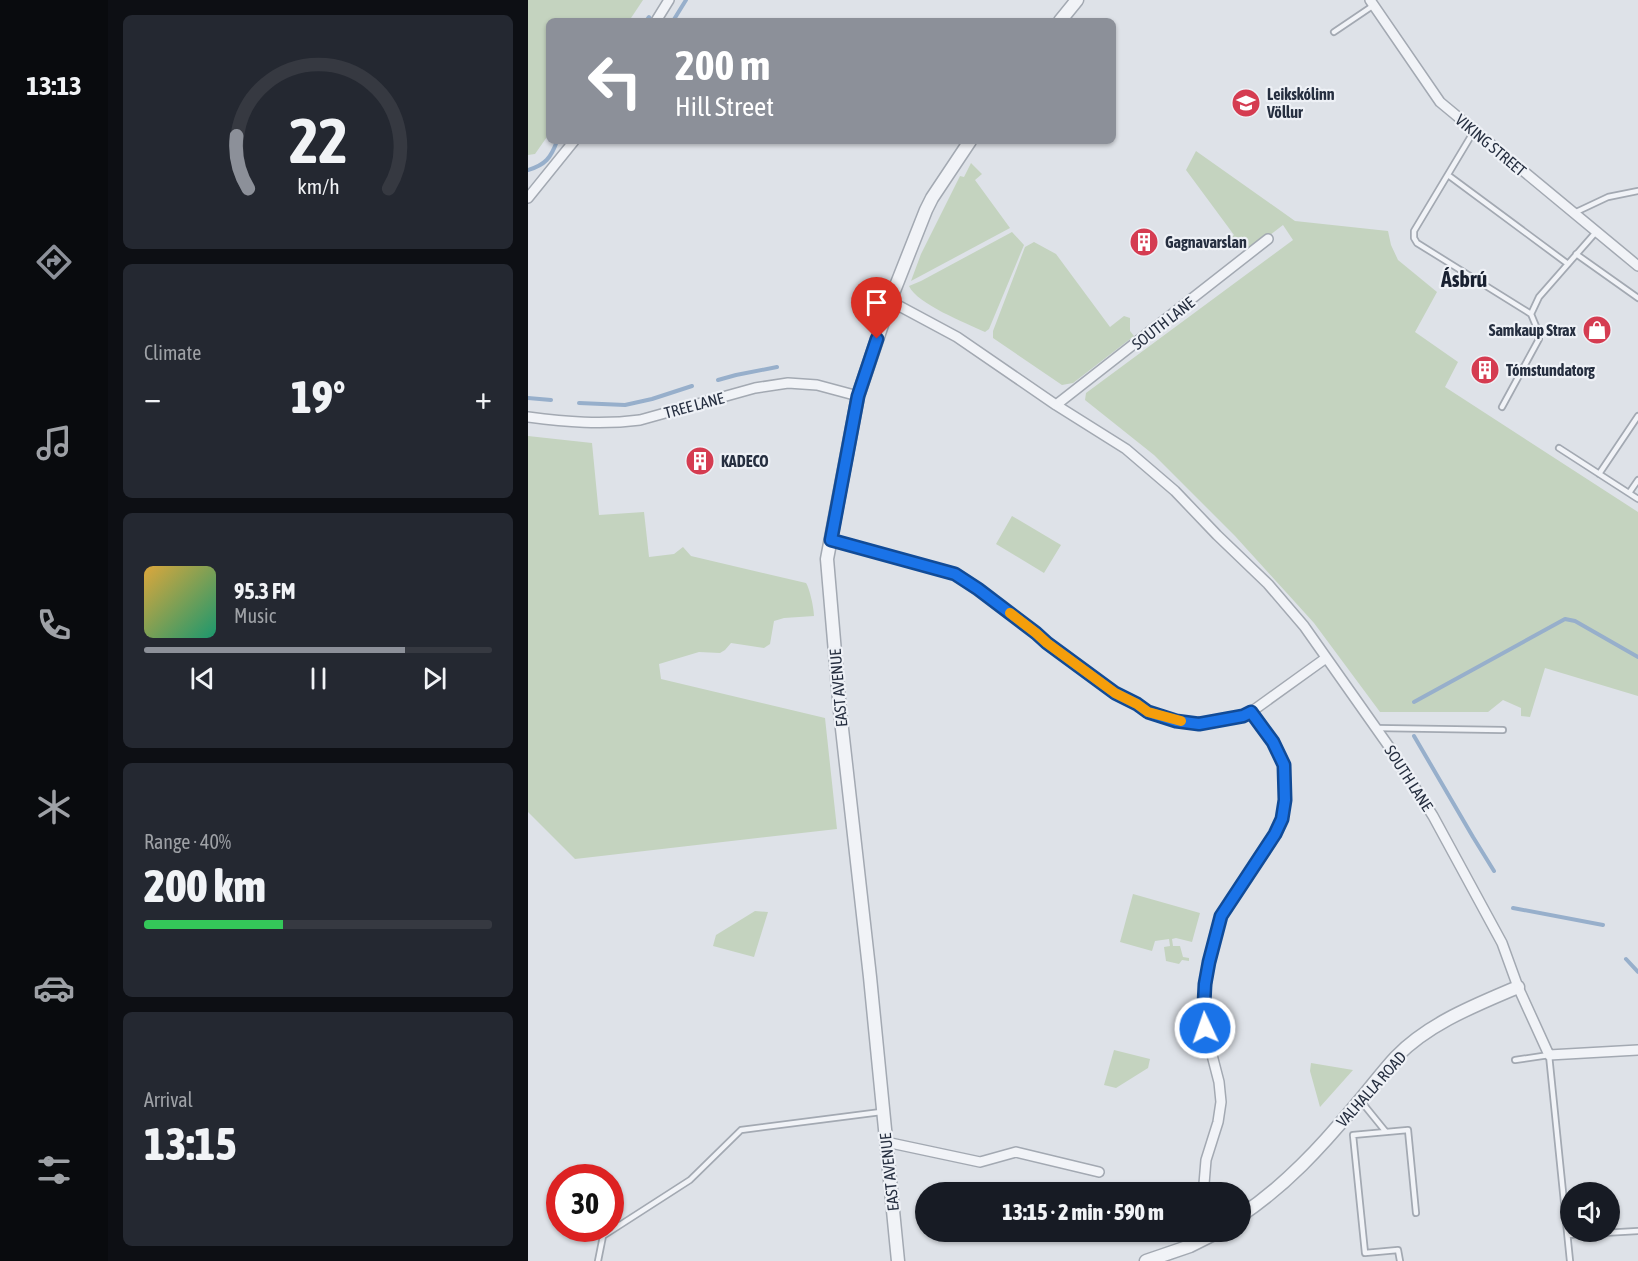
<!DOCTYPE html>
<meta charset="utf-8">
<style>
:root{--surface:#171b24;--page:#242831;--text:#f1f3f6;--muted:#9ea1a6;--line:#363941;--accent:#8c9099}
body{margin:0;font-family:"Asap Condensed",sans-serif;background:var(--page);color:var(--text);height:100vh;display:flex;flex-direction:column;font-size:22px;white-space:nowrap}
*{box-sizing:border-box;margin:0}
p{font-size:20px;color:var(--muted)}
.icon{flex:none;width:33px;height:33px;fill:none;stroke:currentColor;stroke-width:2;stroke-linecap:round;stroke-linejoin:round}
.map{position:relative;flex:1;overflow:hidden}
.drawer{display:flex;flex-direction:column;gap:15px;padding:15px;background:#0d0f14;width:420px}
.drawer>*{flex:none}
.banner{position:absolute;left:18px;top:18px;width:570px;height:126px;border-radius:9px;box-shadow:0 2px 4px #0004;background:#8c9099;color:#fff;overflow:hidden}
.tools{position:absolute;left:1032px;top:1182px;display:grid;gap:12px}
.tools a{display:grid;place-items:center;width:60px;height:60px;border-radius:50%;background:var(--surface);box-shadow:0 2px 4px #0004;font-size:30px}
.speed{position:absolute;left:18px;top:1164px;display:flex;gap:12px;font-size:30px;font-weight:700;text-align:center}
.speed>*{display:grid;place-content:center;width:78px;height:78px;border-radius:50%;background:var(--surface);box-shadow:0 2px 4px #0004;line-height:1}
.speed .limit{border:9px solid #d22;background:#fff;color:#111}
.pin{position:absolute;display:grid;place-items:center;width:51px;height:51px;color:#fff;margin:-62px -26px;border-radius:50% 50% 50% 0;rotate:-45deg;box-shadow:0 0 6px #0007}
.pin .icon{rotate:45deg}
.me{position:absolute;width:66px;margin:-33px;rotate:357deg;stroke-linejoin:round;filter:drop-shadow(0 0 4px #0008)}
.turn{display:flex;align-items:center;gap:21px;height:126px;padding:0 30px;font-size:27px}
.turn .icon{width:78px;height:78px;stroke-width:2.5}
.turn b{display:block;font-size:42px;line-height:51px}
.big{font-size:45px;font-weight:800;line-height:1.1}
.drawer .tile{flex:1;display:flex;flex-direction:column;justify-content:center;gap:9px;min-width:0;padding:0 21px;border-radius:9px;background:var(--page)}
.drawer .dial{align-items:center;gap:0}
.dial svg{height:156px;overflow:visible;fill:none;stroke:var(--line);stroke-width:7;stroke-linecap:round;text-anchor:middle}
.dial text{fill:var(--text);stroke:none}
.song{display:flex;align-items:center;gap:18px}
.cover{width:72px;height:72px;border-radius:9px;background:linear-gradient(135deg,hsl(40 70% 55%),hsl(160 70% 35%))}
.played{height:6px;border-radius:3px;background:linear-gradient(90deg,var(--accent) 75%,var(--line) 75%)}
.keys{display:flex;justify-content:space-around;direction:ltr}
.heat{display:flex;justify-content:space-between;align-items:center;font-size:33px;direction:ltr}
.charge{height:9px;border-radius:4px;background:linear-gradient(90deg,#34c759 40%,var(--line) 0)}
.trip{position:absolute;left:387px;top:1182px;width:336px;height:60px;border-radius:30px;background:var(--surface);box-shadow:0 2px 4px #0004;font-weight:800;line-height:60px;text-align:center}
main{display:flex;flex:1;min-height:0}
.dock{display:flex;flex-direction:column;width:108px;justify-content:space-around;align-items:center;background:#090b0e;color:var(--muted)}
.dock .icon{width:42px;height:42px}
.dock .active{color:var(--accent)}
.dock b{font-size:27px;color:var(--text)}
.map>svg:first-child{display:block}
.green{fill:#c4d3bf}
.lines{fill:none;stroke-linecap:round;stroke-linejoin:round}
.stream{stroke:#97afcb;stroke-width:4}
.service-casing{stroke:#a3a9b2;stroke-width:8}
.minor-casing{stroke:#a3a9b2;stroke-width:12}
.tertiary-casing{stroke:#a3a9b2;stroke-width:15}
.service{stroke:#f1f3f7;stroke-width:4.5}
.minor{stroke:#f1f3f7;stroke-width:9}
.tertiary{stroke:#f1f3f7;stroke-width:12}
.route-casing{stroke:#114b97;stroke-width:15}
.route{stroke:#1a73e8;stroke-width:10}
.slow{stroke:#f59e0b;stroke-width:10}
.labels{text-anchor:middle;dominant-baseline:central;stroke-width:4.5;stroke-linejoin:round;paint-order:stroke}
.poi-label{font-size:16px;font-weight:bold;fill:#262f40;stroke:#eef1f6;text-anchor:start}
.street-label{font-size:16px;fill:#262f40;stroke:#eef1f6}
.district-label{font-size:22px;font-weight:bold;fill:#192131;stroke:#eef1f6}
</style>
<main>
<nav class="dock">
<b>13:13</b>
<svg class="icon active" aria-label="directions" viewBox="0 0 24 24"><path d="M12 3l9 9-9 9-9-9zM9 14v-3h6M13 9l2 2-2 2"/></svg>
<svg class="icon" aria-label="music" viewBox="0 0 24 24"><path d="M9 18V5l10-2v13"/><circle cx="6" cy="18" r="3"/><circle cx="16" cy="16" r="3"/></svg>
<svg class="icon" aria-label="phone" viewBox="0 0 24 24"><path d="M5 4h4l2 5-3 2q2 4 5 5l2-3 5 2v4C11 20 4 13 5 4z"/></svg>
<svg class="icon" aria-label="climate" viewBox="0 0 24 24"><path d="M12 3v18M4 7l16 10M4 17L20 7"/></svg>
<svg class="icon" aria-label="car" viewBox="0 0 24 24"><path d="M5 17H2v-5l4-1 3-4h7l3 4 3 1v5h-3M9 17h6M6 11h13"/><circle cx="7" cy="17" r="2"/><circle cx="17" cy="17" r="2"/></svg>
<svg class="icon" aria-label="filters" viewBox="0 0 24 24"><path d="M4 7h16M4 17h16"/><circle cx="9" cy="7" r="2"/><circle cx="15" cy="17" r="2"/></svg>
</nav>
<section class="drawer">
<div class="tile dial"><svg viewBox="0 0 100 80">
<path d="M14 69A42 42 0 1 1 86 69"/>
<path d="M14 69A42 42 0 0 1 8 42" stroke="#8c9099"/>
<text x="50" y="56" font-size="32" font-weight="700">22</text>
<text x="50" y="72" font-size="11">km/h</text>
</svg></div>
<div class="tile"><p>Climate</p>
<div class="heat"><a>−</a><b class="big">19°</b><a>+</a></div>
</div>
<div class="tile">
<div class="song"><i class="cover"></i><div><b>95.3 FM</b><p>Music</p></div></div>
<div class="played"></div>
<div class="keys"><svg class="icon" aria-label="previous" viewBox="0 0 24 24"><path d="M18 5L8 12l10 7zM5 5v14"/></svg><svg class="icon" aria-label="pause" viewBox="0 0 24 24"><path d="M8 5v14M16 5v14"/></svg><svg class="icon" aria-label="next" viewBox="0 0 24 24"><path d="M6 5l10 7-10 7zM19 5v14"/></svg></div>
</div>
<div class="tile"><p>Range · 40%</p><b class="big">200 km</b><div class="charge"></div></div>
<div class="tile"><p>Arrival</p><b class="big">13:15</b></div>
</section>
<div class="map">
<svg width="1110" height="1261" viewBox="0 0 1110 1261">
<rect width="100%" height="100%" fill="#dee2e8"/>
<path class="green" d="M 0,0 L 115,0 L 101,21 L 21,21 L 21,134 L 7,154 L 0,155 Z
M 668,151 L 767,221 L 860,231 L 863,245 L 870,260 L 909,292 L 887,332 L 930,362 L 917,387 L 1110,512 L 1110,696 L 1017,668 L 1002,717 L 993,716 L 993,708 L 975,700 L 960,712 L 852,712 L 786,623 L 707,536 L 626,455 L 557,400 L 558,393 L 765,240 L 755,225 L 725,248 L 720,249 L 709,245 L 693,245 L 706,235 L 658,170 Z
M 443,163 L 454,174 L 447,180 L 482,228 L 383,281 L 393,254 L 432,176 L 436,177 Z
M 484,232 L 496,245 L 461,329 L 457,332 C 438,323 389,304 381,286 L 393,281 Z
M 506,242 L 528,254 L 582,327 L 596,316 L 602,318 L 602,331 L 606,336 L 545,383 L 534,385 L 465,338 L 465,331 L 497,247 Z
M 0,436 L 64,443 L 71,515 L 116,512 L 121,557 L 146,554 L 155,547 L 163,556 L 278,583 C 282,589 286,609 286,616 L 256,618 L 246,621 L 242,644 L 236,648 L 203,643 L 197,650 L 192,653 L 171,652 L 131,664 L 133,679 L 297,718 L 309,829 L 47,859 L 0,812 Z
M 484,516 L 533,545 L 516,573 L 468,544 Z
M 605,894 L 672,913 L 664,942 L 648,938 L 644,939 L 645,946 L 652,946 L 655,957 L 661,958 L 661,961 L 654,960 L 651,964 L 638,961 L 636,947 L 642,946 L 641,939 L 627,941 L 624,951 L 592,942 Z
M 227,911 L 240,912 L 226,957 L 185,946 L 188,935 Z
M 586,1050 L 622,1059 L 620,1068 L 588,1088 L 576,1085 Z
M 783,1063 L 825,1070 L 792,1107 L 782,1071 Z"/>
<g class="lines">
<path class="stream" d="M 118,21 L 121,17
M 145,21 L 158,0
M 0,170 C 17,165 23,158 29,141
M 190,380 L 208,375 L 249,367
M 0,398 L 23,400
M 51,403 L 97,405 L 124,399 L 164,386
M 886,702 L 1037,619 L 1047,621 L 1110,657
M 886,736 L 945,837 L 966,871
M 985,908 L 1075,925
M 1098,959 L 1110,972"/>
<g class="service-casing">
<path id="service" d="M 806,32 L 846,5
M 946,131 L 886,231 L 886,238 L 889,243 L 1003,314
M 920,175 L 1040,264
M 1046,213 L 1080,197 L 1110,191
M 1048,254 L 1110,298
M 974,407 L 1011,339 L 1010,331 L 1003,314 L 1011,297 L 1068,232
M 1031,448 L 1110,499
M 1071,474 L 1110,416
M 1101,493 L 1110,480
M 848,728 L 975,730
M 987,1060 L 1021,1055 L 1042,1261
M 832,1100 L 858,1132 L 880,1130 L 888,1213
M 858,1132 L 825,1135 L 837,1253 L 870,1250 L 872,1261
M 1040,1235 L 1110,1231
M 70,1261 L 75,1236 L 162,1180 L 213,1130 L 353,1112"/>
</g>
<g class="minor-casing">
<path id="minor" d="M 842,0 L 912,102 L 1110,266
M 128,21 L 141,0
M 0,198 L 46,141
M 362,301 L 429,337 L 528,405 L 598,449 L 647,491 L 689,535 L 740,584 L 776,626 L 862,748 L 905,816 L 974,943 L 990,987 L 1021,1055 L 1110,1050
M 528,405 L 740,239
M 0,417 C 38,422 74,425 112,420 L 227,388 L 260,383 L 289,385 L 330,396
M 303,540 L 427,574 L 450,589 L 508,633 L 519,643 L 587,693 L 609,704 L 620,712 L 648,721 L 671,724 L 715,716 L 723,712 L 798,658
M 358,1142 L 452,1162 L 488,1152 L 571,1172
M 676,1192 L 676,1184 L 678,1160 L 690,1122 L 693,1102 L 691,1082 L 677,1028 L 676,1004 L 681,962 L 693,916 L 747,834 L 754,819 L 757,800 L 756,765 L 745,742 L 723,712"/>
</g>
<g class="tertiary-casing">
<path id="tertiary" d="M 532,21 L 549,0
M 712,1216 C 757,1186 793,1147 827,1106 C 841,1090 854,1072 868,1057 C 901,1023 948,1005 990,987
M 370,1261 L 342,977 L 312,711 L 299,559 L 330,396 L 362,301 L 398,210 L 404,198 L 442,141
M 618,1261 L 662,1246 L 690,1232"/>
</g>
<use href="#service" class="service"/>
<use href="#minor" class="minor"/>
<use href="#tertiary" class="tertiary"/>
</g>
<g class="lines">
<g class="route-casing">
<path id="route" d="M 349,339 L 330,396 L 303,540 L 427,574 L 450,589 L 508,633 L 519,643 L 587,693 L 609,704 L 620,712 L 648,721 L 671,724 L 715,716 L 723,712 L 745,742 L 756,765 L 757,800 L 754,819 L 747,834 L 693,916 L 681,962 L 677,984 L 676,1004 L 677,1028"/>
</g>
<use href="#route" class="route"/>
<path class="slow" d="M 482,613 L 508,633 L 519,643 L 587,693 L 609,704 L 620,712 L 653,721"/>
</g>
<defs>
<g id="school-disc" transform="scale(1.5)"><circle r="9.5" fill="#d53c51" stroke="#eef1f6"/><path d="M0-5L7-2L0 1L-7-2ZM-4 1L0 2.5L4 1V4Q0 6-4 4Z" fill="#fff"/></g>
<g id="building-disc" transform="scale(1.5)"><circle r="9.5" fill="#d53c51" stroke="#eef1f6"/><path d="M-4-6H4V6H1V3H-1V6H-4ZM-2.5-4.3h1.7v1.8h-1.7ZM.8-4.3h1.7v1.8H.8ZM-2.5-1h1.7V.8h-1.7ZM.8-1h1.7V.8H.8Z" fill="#fff"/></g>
<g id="shop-disc" transform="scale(1.5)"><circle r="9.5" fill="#d53c51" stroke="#eef1f6"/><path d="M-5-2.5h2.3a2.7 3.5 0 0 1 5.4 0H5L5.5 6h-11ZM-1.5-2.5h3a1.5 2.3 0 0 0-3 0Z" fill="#fff"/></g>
</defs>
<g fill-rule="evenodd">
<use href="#school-disc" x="718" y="103"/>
<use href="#building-disc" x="616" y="242"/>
<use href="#shop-disc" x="1069" y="330"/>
<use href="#building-disc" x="957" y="370"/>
<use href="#building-disc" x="172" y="461"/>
</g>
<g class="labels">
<g class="poi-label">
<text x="739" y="94">Leikskólinn<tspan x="739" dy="18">Völlur</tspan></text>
<text x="637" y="242">Gagnavarslan</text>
<text x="1048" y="330" text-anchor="end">Samkaup Strax</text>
<text x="978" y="370">Tómstundatorg</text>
<text x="193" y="461">KADECO</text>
</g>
<g class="street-label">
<text transform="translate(963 145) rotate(40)">VIKING STREET</text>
<text transform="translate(635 323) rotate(-38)">SOUTH LANE</text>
<text transform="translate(166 405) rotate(-15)">TREE LANE</text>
<text transform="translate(310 688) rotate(-95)">EAST AVENUE</text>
<text transform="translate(881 778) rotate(57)">SOUTH LANE</text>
<text transform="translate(843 1089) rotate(-48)">VALHALLA ROAD</text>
<text transform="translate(361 1172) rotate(-96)">EAST AVENUE</text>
</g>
<g class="district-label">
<text x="936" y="279">Ásbrú</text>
</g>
</g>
</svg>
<div class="tools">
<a><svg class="icon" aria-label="sound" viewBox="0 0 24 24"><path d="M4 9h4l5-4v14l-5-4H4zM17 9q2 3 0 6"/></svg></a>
</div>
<div class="speed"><div class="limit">30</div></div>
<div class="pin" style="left:349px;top:339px;background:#d93025"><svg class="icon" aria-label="arrive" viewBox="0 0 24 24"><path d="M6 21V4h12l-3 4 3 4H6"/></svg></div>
<svg class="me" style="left:677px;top:1028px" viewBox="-20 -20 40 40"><circle r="17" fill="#1a73e8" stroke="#fff" stroke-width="3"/><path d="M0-11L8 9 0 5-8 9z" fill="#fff"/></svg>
<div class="trip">13:15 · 2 min · 590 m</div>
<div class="banner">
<div class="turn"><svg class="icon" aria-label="left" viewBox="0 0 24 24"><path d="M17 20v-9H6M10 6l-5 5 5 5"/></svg><div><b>200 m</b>Hill Street</div></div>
</div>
</div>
</main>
